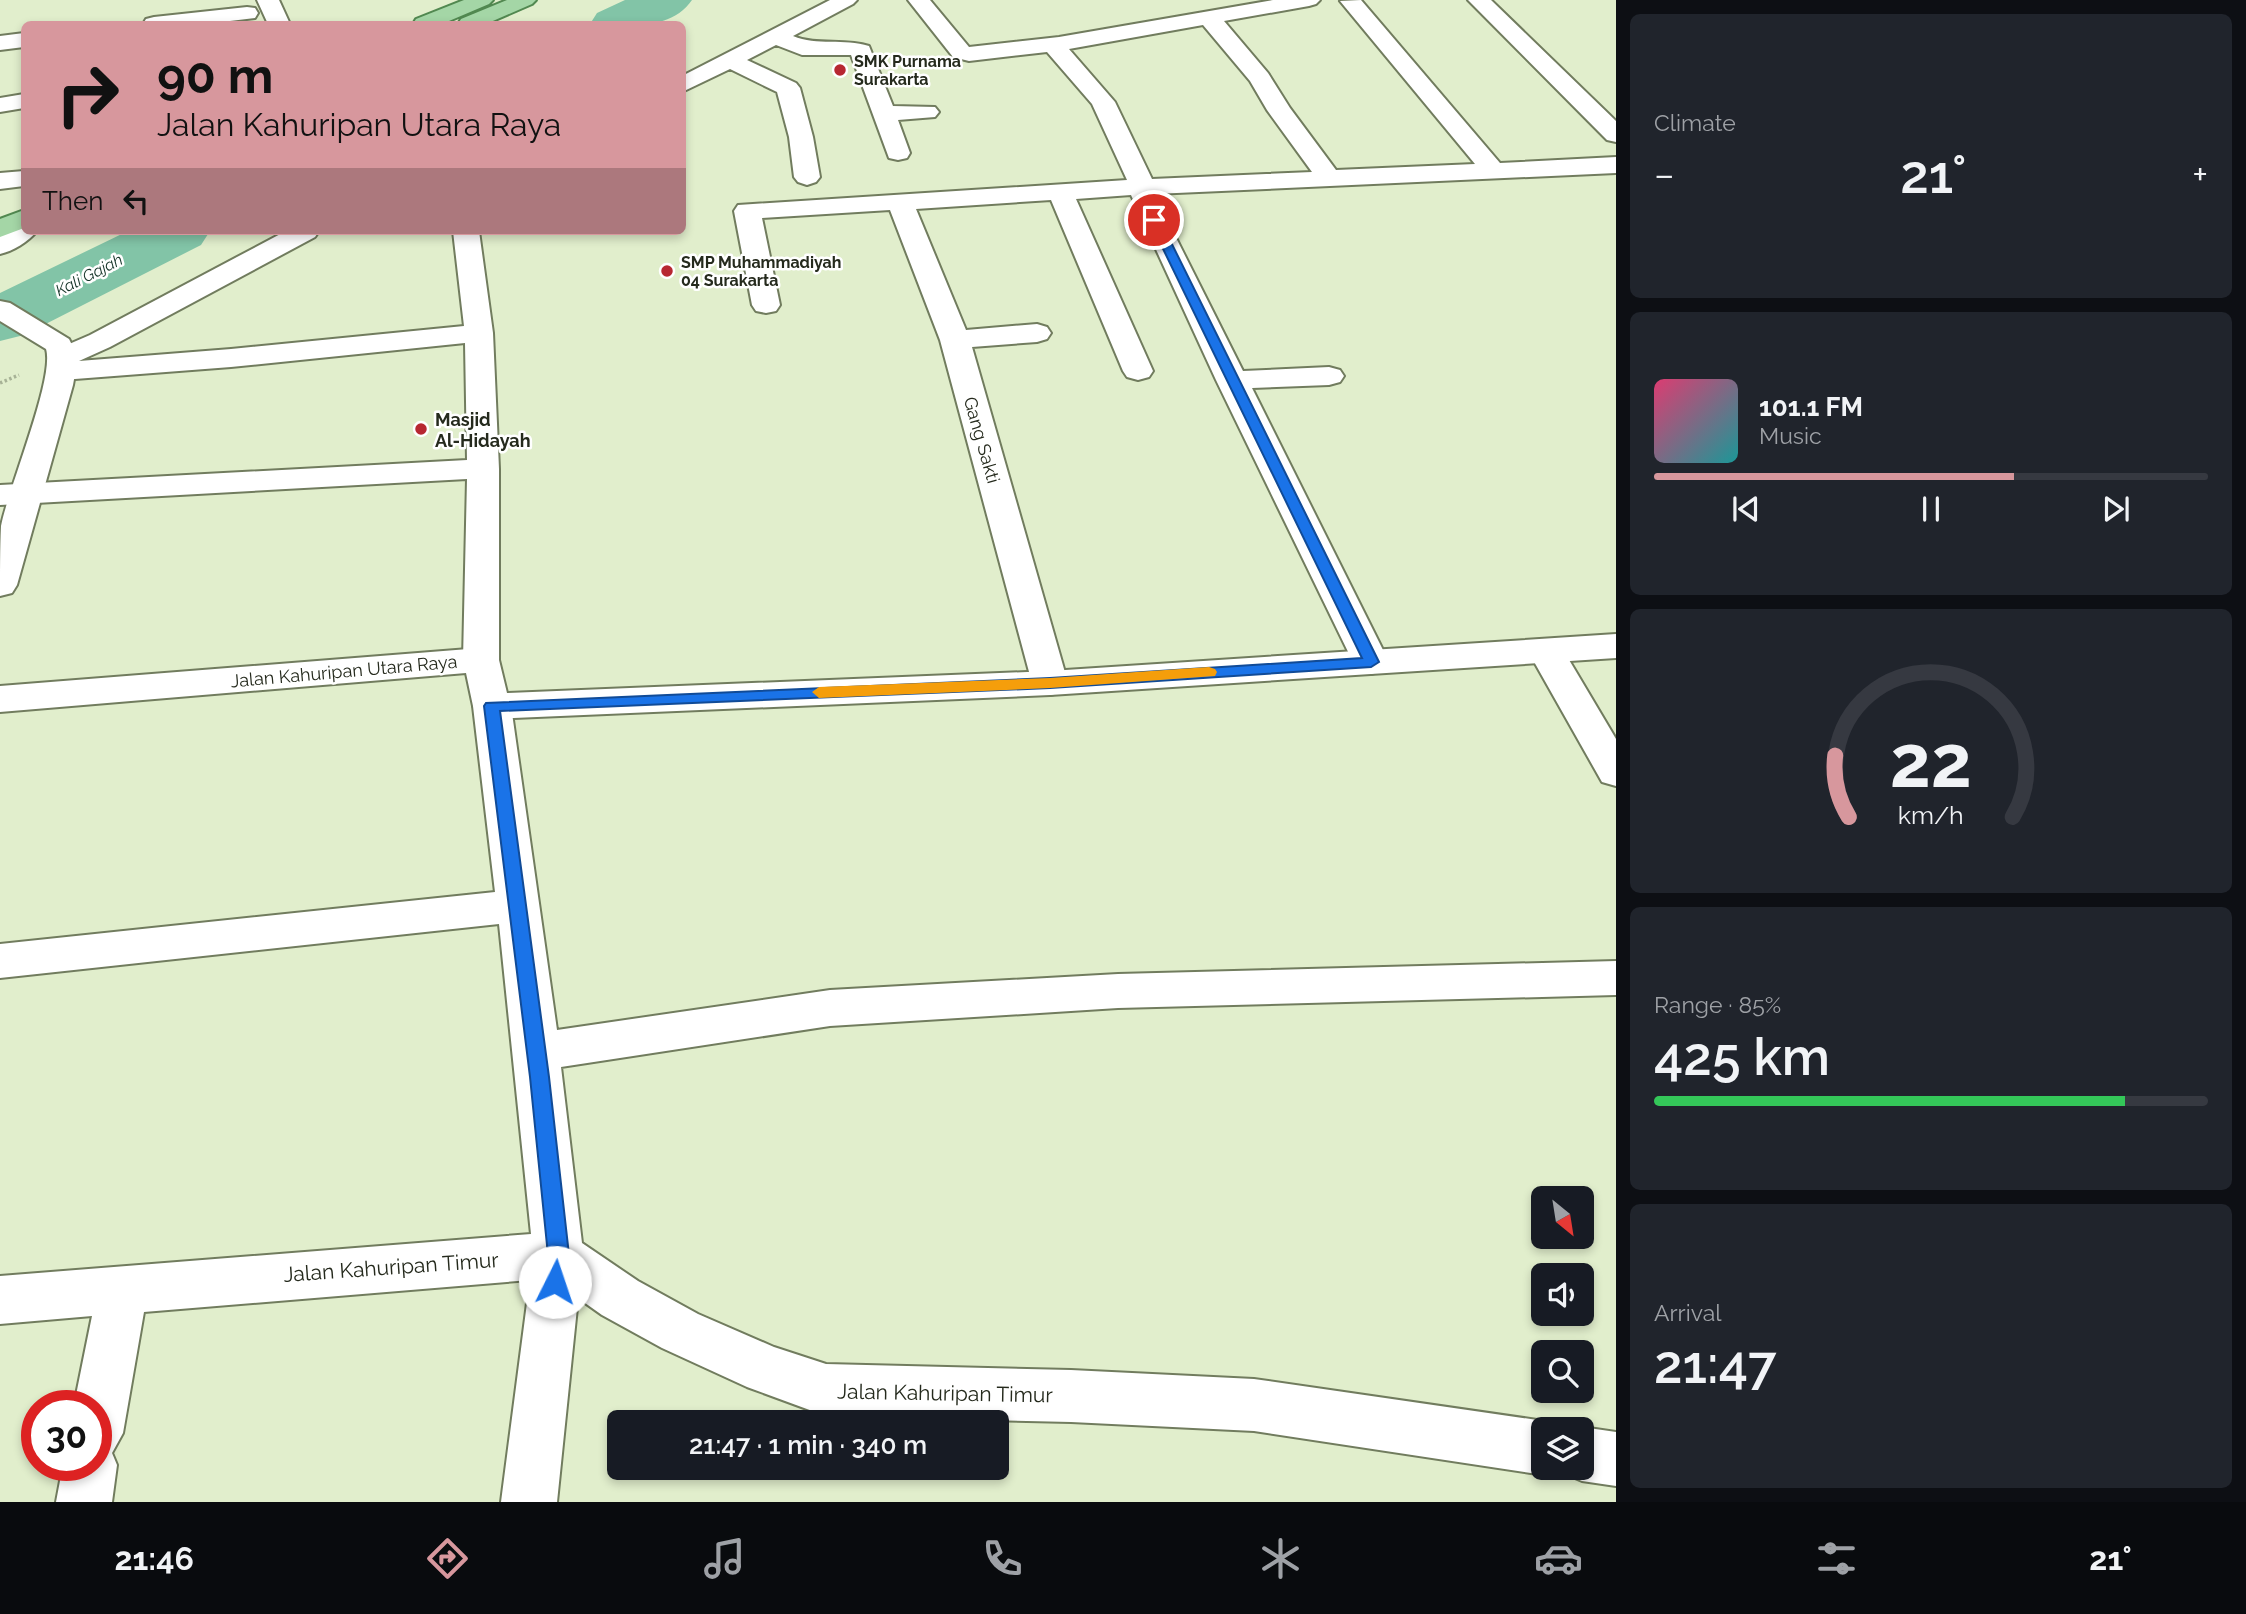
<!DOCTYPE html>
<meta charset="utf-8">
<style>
:root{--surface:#171b24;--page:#20242c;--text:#f1f3f6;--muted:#9ea1a6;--line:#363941;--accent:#d7979d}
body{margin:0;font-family:Raleway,sans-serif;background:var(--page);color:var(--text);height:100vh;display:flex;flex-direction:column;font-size:26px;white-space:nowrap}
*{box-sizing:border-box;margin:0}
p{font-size:23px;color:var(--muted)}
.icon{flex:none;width:38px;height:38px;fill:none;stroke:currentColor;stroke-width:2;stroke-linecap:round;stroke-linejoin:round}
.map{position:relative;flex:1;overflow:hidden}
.panel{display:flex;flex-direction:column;gap:14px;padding:14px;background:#0d0f14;width:630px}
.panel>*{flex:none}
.guide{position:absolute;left:21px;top:21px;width:665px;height:214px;border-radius:10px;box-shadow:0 4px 10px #0003;background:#d7979d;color:#111;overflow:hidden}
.needle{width:46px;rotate:150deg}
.buttons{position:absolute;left:1531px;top:1186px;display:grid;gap:14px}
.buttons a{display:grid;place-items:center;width:63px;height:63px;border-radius:10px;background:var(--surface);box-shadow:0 4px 10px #0003;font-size:35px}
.speed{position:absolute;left:21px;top:1390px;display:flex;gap:14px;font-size:35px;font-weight:700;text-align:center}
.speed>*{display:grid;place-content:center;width:91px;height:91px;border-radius:50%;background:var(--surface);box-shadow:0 4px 10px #0003;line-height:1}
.speed .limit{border:10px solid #d22;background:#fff;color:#111}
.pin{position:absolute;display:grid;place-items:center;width:60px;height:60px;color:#fff;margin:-30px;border:4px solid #fff;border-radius:50%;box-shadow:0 2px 7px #0007}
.me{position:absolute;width:77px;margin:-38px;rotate:4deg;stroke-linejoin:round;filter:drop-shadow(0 0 5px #0008)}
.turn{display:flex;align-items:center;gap:24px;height:147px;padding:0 21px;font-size:32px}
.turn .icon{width:91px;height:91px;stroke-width:2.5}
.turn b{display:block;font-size:49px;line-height:60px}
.then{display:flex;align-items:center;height:66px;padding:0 21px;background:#0003;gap:14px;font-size:26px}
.big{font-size:52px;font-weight:600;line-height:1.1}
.panel .widget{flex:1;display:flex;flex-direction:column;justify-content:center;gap:10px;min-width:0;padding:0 24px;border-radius:10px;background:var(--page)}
.panel .dial{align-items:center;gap:0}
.dial svg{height:182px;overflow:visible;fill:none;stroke:var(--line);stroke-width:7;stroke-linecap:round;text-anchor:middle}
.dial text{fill:var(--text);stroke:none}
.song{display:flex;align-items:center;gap:21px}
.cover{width:84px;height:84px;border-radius:10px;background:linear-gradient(135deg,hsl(340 70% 55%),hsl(180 70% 35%))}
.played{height:7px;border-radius:4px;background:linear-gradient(90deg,var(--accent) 65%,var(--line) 65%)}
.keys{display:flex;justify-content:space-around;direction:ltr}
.heat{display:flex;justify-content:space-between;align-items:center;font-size:38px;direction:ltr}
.charge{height:10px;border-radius:5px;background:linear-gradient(90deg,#34c759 85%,var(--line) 0)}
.trip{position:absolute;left:607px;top:1410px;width:402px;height:70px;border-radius:10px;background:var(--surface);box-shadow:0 4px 10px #0003;font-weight:600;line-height:70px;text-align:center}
.menu{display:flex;height:112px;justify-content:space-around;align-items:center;background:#090b0e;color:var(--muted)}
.menu .icon{width:49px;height:49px}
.menu .current{color:var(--accent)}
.menu b{font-size:32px;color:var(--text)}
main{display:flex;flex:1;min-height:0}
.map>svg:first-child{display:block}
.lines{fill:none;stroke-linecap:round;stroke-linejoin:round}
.river{fill:#82c4a7;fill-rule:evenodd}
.minor-casing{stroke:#717c5e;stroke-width:4}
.tertiary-casing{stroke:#717c5e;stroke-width:4}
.primary-casing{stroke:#518850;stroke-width:4}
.path{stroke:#a7b296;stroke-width:3.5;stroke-dasharray:2.5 2.5;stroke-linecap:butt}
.minor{fill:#fff;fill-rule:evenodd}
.tertiary{fill:#fff;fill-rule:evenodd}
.primary{fill:#a4d6a6;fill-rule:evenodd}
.route{fill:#1a73e8;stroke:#114b97;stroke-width:2}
.slow{fill:#f59e0b}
.poi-dot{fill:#b72731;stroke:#fff;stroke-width:2.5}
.labels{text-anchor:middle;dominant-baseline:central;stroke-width:5;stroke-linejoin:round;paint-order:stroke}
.far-poi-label{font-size:16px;font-weight:bold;fill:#252a1d;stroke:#fff;text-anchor:start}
.far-water-label{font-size:16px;font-style:italic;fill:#153428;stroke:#fff}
.poi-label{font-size:18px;font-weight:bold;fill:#252a1d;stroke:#fff;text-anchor:start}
.street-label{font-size:18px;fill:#252a1d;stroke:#fff}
.near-street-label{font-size:21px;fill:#252a1d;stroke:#fff}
</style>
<main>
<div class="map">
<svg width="1616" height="1502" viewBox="0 0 1616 1502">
<rect width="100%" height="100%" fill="#e1eecc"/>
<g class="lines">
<path class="river" d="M 625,0 L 692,0 C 669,33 625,24 590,24 L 597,13 Z
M 128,231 L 210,231 L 201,245 L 24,335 L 0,341 L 0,293 Z"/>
<g class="minor-casing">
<path id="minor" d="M 257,0 L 279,0 L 290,24 L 268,24 Z
M 830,0 L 857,0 L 853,4 L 793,36 C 817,46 844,38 869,46 L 893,106 L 935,107 L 939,112 L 935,117 L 898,120 L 910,153 L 907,158 L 898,160 L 889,158 L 851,55 L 802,55 L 776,45 L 747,60 L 796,83 L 800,88 L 813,137 L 820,177 L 816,182 L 807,185 L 798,182 L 794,177 L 789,137 L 777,92 L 730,69 L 682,92 L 682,76 Z
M 908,0 L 930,0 L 969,47 L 1059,37 L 1273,0 L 1320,0 L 1316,4 L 1309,6 L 1224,21 L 1268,73 L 1290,108 L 1336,170 L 1475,164 L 1340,1 L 1361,0 L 1500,163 L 1616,157 L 1616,173 L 1154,194 L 1243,371 L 1329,367 L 1340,370 L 1344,376 L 1340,382 L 1329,385 L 1252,388 L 1389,662 L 1384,670 L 1371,674 L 1358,670 L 1353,662 L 1216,380 L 1131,195 L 1076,199 L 1153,371 L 1149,377 L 1138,380 L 1127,377 L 1123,371 L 1051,200 L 916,209 L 966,330 L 1037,324 L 1047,327 L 1051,333 L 1047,339 L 1037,342 L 972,347 L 1068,683 L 1063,692 L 1050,695 L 1037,692 L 1032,683 L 940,340 L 890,210 L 762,218 L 780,305 L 776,311 L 766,313 L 756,311 L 752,305 L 734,211 L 738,205 L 1127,180 L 1092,104 L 1047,52 L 969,61 L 953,57 ZM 1203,25 L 1250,81 L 1267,110 L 1312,172 L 1152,179 L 1115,102 L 1069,49 Z
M 1468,0 L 1491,0 L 1616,121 L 1616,142 L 1607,140 Z
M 247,7 L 255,8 L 258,13 L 255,18 L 205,24 L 143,24 L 146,19 L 154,17 Z
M 24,33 L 24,47 L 0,50 L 0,36 Z
M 24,94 L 24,108 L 0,112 L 0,98 Z
M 24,171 L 24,186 L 0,189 L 0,173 Z
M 286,231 L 319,231 L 315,237 L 110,347 L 79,361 L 231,349 L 464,326 L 453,231 L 479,231 L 493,333 L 499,469 L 499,660 L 494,668 L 481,672 L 468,668 L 463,660 L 467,479 L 0,505 L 0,485 L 467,460 L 465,343 L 231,367 L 62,380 L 51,377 L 47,371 L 55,364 L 48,357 L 53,351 L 90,335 Z
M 1546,639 L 1559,643 L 1616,739 L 1616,786 L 1602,782 L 1528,651 L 1533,643 Z
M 492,693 L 505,697 L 511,706 L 557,1030 L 830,990 L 1118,974 L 1616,961 L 1616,995 L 1118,1008 L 830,1026 L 561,1067 L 582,1243 L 638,1281 L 698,1314 L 774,1347 L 826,1364 L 1071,1370 L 1254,1379 L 1544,1421 L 1564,1430 L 1544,1430 L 1544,1468 L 1560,1468 L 1544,1475 L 1254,1431 L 1071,1422 L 826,1416 L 747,1387 L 662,1348 L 602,1315 L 578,1298 L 557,1502 L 501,1502 L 530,1280 L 144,1312 L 123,1433 L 112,1453 L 117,1465 L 112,1502 L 56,1502 L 63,1465 L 96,1465 L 96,1405 L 74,1405 L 92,1316 L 0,1324 L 0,1276 L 531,1234 L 499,924 L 0,978 L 0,944 L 495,892 L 473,706 L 479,697 Z
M 1582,1427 L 1616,1432 L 1616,1486 L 1582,1481 L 1563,1473 L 1561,1468 L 1582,1468 L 1582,1430 L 1575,1430 Z"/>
</g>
<g class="tertiary-casing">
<path id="tertiary" d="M 24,222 L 24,231 L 37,231 C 28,242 13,251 0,254 L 0,234 L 15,224 Z
M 0,301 L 10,303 L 69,339 L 78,357 L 73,385 L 17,585 L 12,593 L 0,596 C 0,574 0,547 1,526 C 8,489 55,378 46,349 L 0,321 Z
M 1616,634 L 1616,658 L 1050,695 L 492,719 L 479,715 L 473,706 L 466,673 L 0,712 L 0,686 L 481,648 L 494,652 L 499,660 L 507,693 L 1050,671 Z"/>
</g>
<g class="primary-casing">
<path id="primary" d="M 464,0 L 493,0 L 489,4 L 442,24 L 413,24 L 416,19 Z
M 507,0 L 536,0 L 532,4 L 486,24 L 458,24 L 461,19 Z
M 24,210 L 24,228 L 0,237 L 0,219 Z"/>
</g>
<path class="path" d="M 0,383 L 19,375"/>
<use href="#minor" class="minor"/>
<use href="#tertiary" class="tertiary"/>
<use href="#primary" class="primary"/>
</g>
<path class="route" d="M 1154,217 L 1160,220 L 1379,662 L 1371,667 L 1050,688 L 500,711 L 549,1077 L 569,1255 L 563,1289 L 555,1292 L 548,1289 L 545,1282 L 548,1255 L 530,1077 L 484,706 L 486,703 L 1050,678 L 1362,658 L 1149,220 Z"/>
<path class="slow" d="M 1209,667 L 1215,669 L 1217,672 L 1215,676 L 1050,688 L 819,698 L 812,692 L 819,687 L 1050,678 Z"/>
<g class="poi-dot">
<circle cx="840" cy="70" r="7"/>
<circle cx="667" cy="271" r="7"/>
<circle cx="421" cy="429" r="7"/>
</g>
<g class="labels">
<g class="far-poi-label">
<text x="854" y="61">SMK Purnama<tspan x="854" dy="18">Surakarta</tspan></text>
<text x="681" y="262">SMP Muhammadiyah<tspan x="681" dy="18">04 Surakarta</tspan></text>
</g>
<g class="far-water-label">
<text transform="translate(89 275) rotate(-27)">Kali Gajah</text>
</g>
<g class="poi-label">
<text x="435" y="419">Masjid<tspan x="435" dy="21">Al-Hidayah</tspan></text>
</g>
<g class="street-label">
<text transform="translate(982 440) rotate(74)">Gang Sakti</text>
<text transform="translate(344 671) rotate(-5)">Jalan Kahuripan Utara Raya</text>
</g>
<g class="near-street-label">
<text transform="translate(391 1267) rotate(-4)">Jalan Kahuripan Timur</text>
<text transform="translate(945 1393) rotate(1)">Jalan Kahuripan Timur</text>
</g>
</g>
</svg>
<div class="buttons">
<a><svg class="needle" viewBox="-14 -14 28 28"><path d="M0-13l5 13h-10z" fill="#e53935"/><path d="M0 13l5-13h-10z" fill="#9ea1a6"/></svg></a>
<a><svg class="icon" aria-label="sound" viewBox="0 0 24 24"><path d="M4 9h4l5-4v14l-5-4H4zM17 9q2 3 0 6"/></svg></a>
<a><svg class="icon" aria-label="search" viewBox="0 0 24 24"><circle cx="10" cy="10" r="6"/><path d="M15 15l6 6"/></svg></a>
<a><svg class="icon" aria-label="layers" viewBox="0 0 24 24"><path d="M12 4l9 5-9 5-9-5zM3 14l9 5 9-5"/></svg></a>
</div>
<div class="speed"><div class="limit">30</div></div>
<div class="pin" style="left:1154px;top:220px;background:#d93025"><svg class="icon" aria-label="arrive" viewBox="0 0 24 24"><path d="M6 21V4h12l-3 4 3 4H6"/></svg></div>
<svg class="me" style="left:555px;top:1282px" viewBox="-20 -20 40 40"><circle r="19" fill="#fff"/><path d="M0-13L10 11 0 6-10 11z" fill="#1a73e8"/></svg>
<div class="trip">21:47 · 1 min · 340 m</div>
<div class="guide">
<div class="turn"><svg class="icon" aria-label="right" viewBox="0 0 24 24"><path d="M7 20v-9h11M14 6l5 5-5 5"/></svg><div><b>90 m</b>Jalan Kahuripan Utara Raya</div></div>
<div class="then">Then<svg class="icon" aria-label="left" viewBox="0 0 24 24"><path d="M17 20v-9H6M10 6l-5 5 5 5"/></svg></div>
</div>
</div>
<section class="panel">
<div class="widget"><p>Climate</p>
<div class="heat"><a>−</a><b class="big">21°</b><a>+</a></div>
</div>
<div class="widget">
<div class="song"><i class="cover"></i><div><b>101.1 FM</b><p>Music</p></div></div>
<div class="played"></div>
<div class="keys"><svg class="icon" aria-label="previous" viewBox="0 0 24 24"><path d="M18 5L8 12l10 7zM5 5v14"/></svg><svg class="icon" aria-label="pause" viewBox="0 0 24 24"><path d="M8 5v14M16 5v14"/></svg><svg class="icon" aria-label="next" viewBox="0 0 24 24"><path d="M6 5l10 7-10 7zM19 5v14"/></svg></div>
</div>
<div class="widget dial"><svg viewBox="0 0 100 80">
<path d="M14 69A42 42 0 1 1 86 69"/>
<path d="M14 69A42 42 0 0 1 8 42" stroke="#d7979d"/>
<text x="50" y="56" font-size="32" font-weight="700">22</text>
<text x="50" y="72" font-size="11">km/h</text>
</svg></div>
<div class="widget"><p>Range · 85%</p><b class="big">425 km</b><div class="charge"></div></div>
<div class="widget"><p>Arrival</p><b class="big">21:47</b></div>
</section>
</main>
<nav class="menu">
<b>21:46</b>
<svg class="icon current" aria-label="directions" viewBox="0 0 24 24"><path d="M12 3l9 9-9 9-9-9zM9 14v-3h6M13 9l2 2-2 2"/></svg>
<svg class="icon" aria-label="music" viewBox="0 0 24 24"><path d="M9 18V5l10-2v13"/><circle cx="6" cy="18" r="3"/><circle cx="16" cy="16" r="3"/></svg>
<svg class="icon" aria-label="phone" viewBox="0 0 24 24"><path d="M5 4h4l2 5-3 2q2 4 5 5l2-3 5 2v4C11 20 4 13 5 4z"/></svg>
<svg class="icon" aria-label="climate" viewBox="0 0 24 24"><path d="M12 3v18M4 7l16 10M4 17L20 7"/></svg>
<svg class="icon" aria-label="car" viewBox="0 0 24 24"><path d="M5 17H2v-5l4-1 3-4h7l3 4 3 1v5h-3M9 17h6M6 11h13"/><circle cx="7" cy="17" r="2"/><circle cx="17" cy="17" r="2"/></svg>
<svg class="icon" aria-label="filters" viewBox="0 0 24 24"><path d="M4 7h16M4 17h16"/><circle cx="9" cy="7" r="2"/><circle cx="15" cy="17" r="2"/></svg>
<b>21°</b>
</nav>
